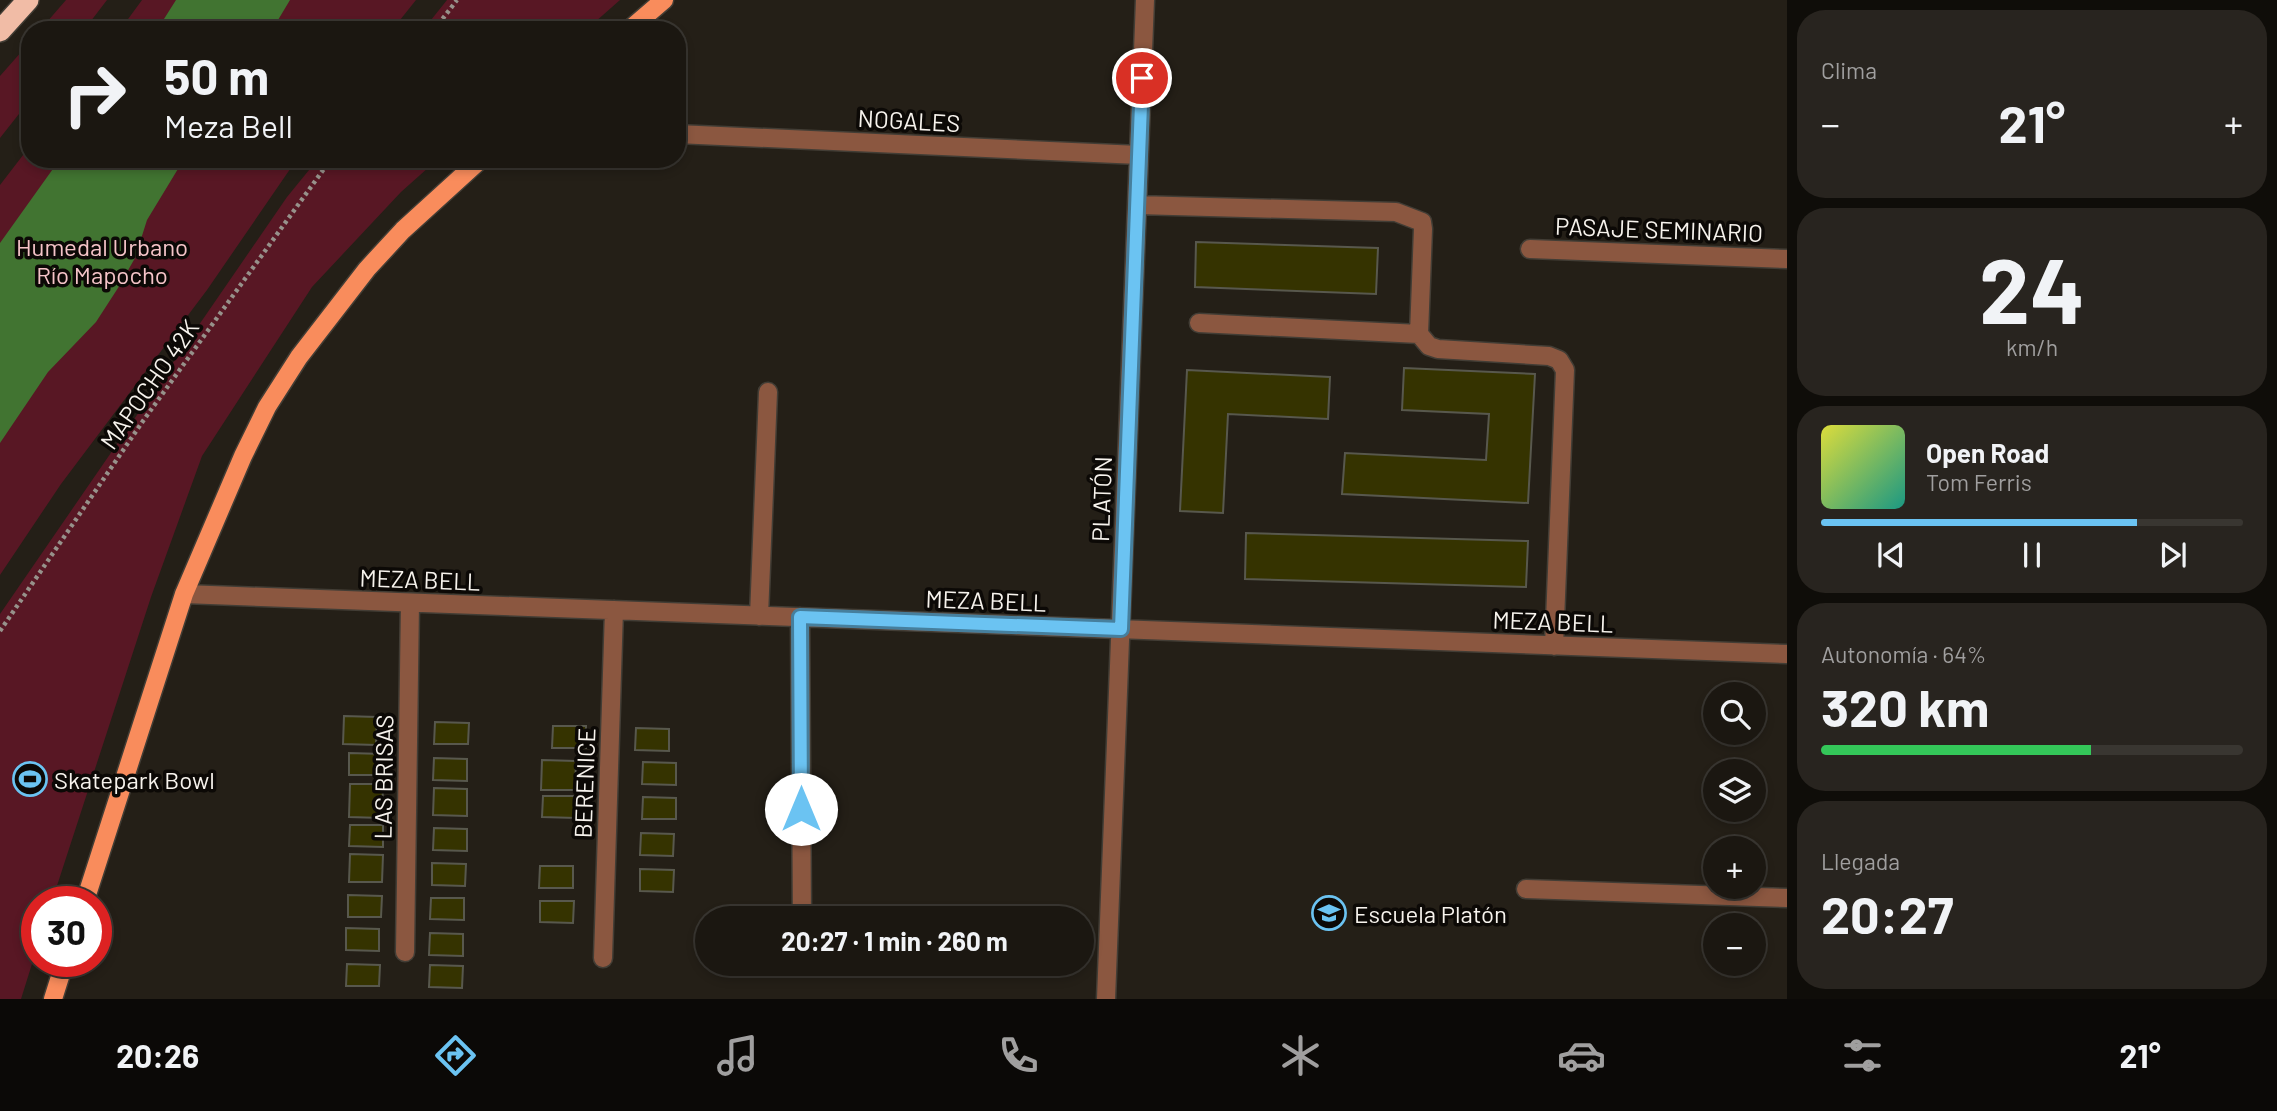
<!DOCTYPE html>
<html lang="es">
<meta charset="utf-8">
<style>
:root{--surface:#1b1711;--page:#28241f;--text:#f1f3f6;--muted:#a09f9f;--line:#393631;--accent:#6bc3f2}
body{margin:0;font-family:Barlow,sans-serif;background:var(--page);color:var(--text);height:100vh;display:flex;flex-direction:column;font-size:26px;white-space:nowrap}
*{box-sizing:border-box;margin:0}
p{font-size:23px;color:var(--muted)}
.icon{flex:none;width:38px;height:38px;fill:none;stroke:currentColor;stroke-width:2;stroke-linecap:round;stroke-linejoin:round}
.map{position:relative;flex:1;overflow:hidden}
.sheet{display:flex;flex-direction:column;gap:10px;padding:10px;background:#0f0d09;width:490px}
.sheet>*{flex:none}
.top-card{position:absolute;left:21px;top:21px;width:665px;height:147px;border-radius:28px;box-shadow:0 4px 10px #0003,0 0 0 2px var(--line);background:#1b1711;color:var(--text);overflow:hidden}
.fabs{position:absolute;left:1703px;top:682px;display:grid;gap:14px}
.fabs a{display:grid;place-items:center;width:63px;height:63px;border-radius:50%;background:var(--surface);box-shadow:0 4px 10px #0003,0 0 0 2px var(--line);font-size:35px}
.speed{position:absolute;left:21px;top:886px;display:flex;gap:14px;font-size:35px;font-weight:700;text-align:center}
.speed>*{display:grid;place-content:center;width:91px;height:91px;border-radius:50%;background:var(--surface);box-shadow:0 4px 10px #0003,0 0 0 2px var(--line);line-height:1}
.speed .limit{border:10px solid #d22;background:#fff;color:#111}
.pin{position:absolute;display:grid;place-items:center;width:60px;height:60px;color:#fff;margin:-30px;border:4px solid #fff;border-radius:50%;box-shadow:0 2px 7px #0007}
.me{position:absolute;width:77px;margin:-38px;rotate:0deg;stroke-linejoin:round;filter:drop-shadow(0 0 5px #0008)}
.turn{display:flex;align-items:center;gap:24px;height:147px;padding:0 28px;font-size:32px}
.turn .icon{width:91px;height:91px;stroke-width:2.5}
.turn b{display:block;font-size:49px;line-height:60px}
.big{font-size:52px;font-weight:700;line-height:1.1}
.sheet .widget{flex:1;display:flex;flex-direction:column;justify-content:center;gap:10px;min-width:0;padding:0 24px;border-radius:28px;background:var(--page)}
.sheet .dial{align-items:center;gap:0}
.dial b{font-size:91px;line-height:1}
.song{display:flex;align-items:center;gap:21px}
.cover{width:84px;height:84px;border-radius:10px;background:linear-gradient(135deg,hsl(60 70% 55%),hsl(170 70% 35%))}
.played{height:7px;border-radius:4px;background:linear-gradient(90deg,var(--accent) 75%,var(--line) 75%)}
.keys{display:flex;justify-content:space-around;direction:ltr}
.heat{display:flex;justify-content:space-between;align-items:center;font-size:38px;direction:ltr}
.charge{height:10px;border-radius:5px;background:linear-gradient(90deg,#34c759 64%,var(--line) 0)}
.trip{position:absolute;left:695px;top:906px;width:399px;height:70px;border-radius:35px;background:var(--surface);box-shadow:0 4px 10px #0003,0 0 0 2px var(--line);font-weight:700;line-height:70px;text-align:center}
.dock{display:flex;height:112px;justify-content:space-around;align-items:center;background:#0b0907;color:var(--muted)}
.dock .icon{width:49px;height:49px}
.dock .current{color:var(--accent)}
.dock b{font-size:32px;color:var(--text)}
main{display:flex;flex:1;min-height:0}
.map>svg:first-child{display:block}
.green{fill:#581724}
.water{fill:#417431}
.building{fill:#353300;stroke:#58584d;stroke-width:2}
.lines{fill:none;stroke-linecap:round;stroke-linejoin:round}
.minor-casing{stroke:#423d35;stroke-width:21}
.major-casing{stroke:#423d35;stroke-width:21}
.highway-casing{stroke:#423d35;stroke-width:24}
.path{stroke:#97928b;stroke-width:4.5;stroke-dasharray:3.5 3.5;stroke-linecap:butt}
.minor{stroke:#8b5740;stroke-width:18}
.major{stroke:#f98c5c;stroke-width:18}
.highway{stroke:#f1bca6;stroke-width:21}
.route-casing{stroke:#467f9d;stroke-width:18}
.route{stroke:#6bc3f2;stroke-width:12}
.labels{text-anchor:middle;dominant-baseline:central;stroke-width:7;stroke-linejoin:round;paint-order:stroke}
.street-label{font-size:24px;fill:#f7f3ed;stroke:#0c0906}
.park-label{font-size:24px;fill:#f5c4c8;stroke:#0c0906}
.poi-label{font-size:24px;fill:#f7f3ed;stroke:#0c0906;text-anchor:start}
</style>
<main>
<div class="map">
<svg width="1787" height="999" viewBox="0 0 1787 999">
<rect width="100%" height="100%" fill="#241f17"/>
<path class="green" d="M 66,0 L 107,0 L 84,30 L 40,30 Z
M 142,0 L 416,0 L 392,30 L 120,30 Z
M 447,0 L 620,0 L 586,30 L 423,30 Z
M 30,42 L 30,100 L 0,138 L 0,76 Z
M 30,146 L 30,159 L 297,159 L 207,290 L 61,484 L 0,575 L 0,185 Z
M 318,159 L 438,159 L 401,192 L 312,287 L 202,456 L 151,597 L 52,901 L 37,901 L 37,948 L 21,999 L 0,999 L 0,614 L 287,197 Z"/>
<path class="water" d="M 176,0 L 290,0 L 272,30 L 157,30 Z
M 60,159 L 184,159 L 147,220 L 135,258 L 118,288 L 96,322 L 48,372 L 0,443 L 0,243 Z"/>
<path class="building" d="M 1196,242 L 1378,248 L 1376,294 L 1195,287 Z
M 1404,368 L 1535,374 L 1528,503 L 1342,494 L 1345,453 L 1486,460 L 1489,414 L 1402,410 Z
M 1187,370 L 1330,377 L 1328,419 L 1228,414 L 1223,513 L 1180,511 Z
M 1246,533 L 1528,541 L 1526,587 L 1245,579 Z
M 344,716 L 377,717 L 376,745 L 343,744 Z
M 435,722 L 469,723 L 468,744 L 434,744 Z
M 553,726 L 586,726 L 586,748 L 552,748 Z
M 636,728 L 669,729 L 669,751 L 635,750 Z
M 349,753 L 383,754 L 382,775 L 349,775 Z
M 434,758 L 467,759 L 467,781 L 433,780 Z
M 542,760 L 576,761 L 575,790 L 541,790 Z
M 643,762 L 676,763 L 676,785 L 642,784 Z
M 350,784 L 383,784 L 382,818 L 349,817 Z
M 434,788 L 467,789 L 467,816 L 433,815 Z
M 543,796 L 576,796 L 576,818 L 542,817 Z
M 643,797 L 676,798 L 676,819 L 642,819 Z
M 350,825 L 383,825 L 383,847 L 349,846 Z
M 434,828 L 467,829 L 467,851 L 433,850 Z
M 641,833 L 674,834 L 673,856 L 640,855 Z
M 350,854 L 383,855 L 382,882 L 349,882 Z
M 432,863 L 466,864 L 465,886 L 432,885 Z
M 540,866 L 573,866 L 573,888 L 539,888 Z
M 640,869 L 674,870 L 673,892 L 640,891 Z
M 348,895 L 382,896 L 381,917 L 348,917 Z
M 431,898 L 464,898 L 464,920 L 430,919 Z
M 540,901 L 574,901 L 573,923 L 540,922 Z
M 346,928 L 379,929 L 379,951 L 346,950 Z
M 430,933 L 463,934 L 463,956 L 429,955 Z
M 347,964 L 380,965 L 379,986 L 346,986 Z
M 430,965 L 463,966 L 462,988 L 429,987 Z"/>
<g class="lines">
<g class="minor-casing">
<path id="minor" d="M 677,134 L 1139,155
M 1137,205 L 1396,212 L 1422,222 L 1423,229 L 1419,334 L 1429,346 L 1438,349 L 1549,356 L 1559,360 L 1565,370 L 1554,646
M 1530,249 L 1787,259
M 1199,323 L 1419,334
M 184,594 L 1787,654
M 759,616 L 768,392
M 800,617 L 802,919
M 1526,889 L 1787,898
M 405,952 L 410,603
M 603,958 L 614,610
M 1106,999 L 1145,0"/>
</g>
<g class="major-casing">
<path id="major" d="M 629,30 L 664,0
M 85,901 L 184,594 L 243,456 L 267,407 L 299,357 L 367,269 L 403,230 L 481,159
M 53,999 L 65,961"/>
</g>
<g class="highway-casing">
<path id="highway" d="M 0,31 L 28,0"/>
</g>
<path class="path" d="M 434,30 L 457,0
M 0,631 L 143,421 L 331,159"/>
<use href="#minor" class="minor"/>
<use href="#major" class="major"/>
<use href="#highway" class="highway"/>
</g>
<g class="lines">
<g class="route-casing">
<path id="route" d="M 801,809 L 800,617 L 1121,629 L 1142,78"/>
</g>
<use href="#route" class="route"/>
</g>
<defs>
<g id="stadium-ring" transform="scale(1.75)"><circle r="9.5" fill="#0c0906" stroke="#6bc3f2" stroke-width="1.5"/><path d="M0-5a6.5 5 0 1 0 0 10a6.5 5 0 1 0 0-10ZM-3.5-1.8h7v3.6h-7Z" fill="#6bc3f2"/></g>
<g id="school-ring" transform="scale(1.75)"><circle r="9.5" fill="#0c0906" stroke="#6bc3f2" stroke-width="1.5"/><path d="M0-5L7-2L0 1L-7-2ZM-4 1L0 2.5L4 1V4Q0 6-4 4Z" fill="#6bc3f2"/></g>
</defs>
<g fill-rule="evenodd">
<use href="#stadium-ring" x="30" y="779"/>
<use href="#school-ring" x="1329" y="913"/>
</g>
<g class="labels">
<g class="street-label">
<text transform="translate(909 120) rotate(3)">NOGALES</text>
<text transform="translate(1659 229) rotate(2)">PASAJE SEMINARIO</text>
<text transform="translate(149 384) rotate(-55)">MAPOCHO 42K</text>
<text transform="translate(1101 499) rotate(-88)">PLATÓN</text>
<text transform="translate(420 579) rotate(2)">MEZA BELL</text>
<text transform="translate(986 600) rotate(2)">MEZA BELL</text>
<text transform="translate(1553 621) rotate(2)">MEZA BELL</text>
<text transform="translate(383 777) rotate(-89)">LAS BRISAS</text>
<text transform="translate(584 783) rotate(-88)">BERENICE</text>
</g>
<g class="park-label">
<text x="102" y="246">Humedal Urbano<tspan x="102" dy="28">Río Mapocho</tspan></text>
</g>
<g class="poi-label">
<text x="54" y="779">Skatepark Bowl</text>
<text x="1354" y="913">Escuela Platón</text>
</g>
</g>
</svg>
<div class="fabs">
<a><svg class="icon" aria-label="search" viewBox="0 0 24 24"><circle cx="10" cy="10" r="6"/><path d="M15 15l6 6"/></svg></a>
<a><svg class="icon" aria-label="layers" viewBox="0 0 24 24"><path d="M12 4l9 5-9 5-9-5zM3 14l9 5 9-5"/></svg></a>
<a>+</a>
<a>−</a>
</div>
<div class="speed"><div class="limit">30</div></div>
<div class="pin" style="left:1142px;top:78px;background:#d93025"><svg class="icon" aria-label="arrive" viewBox="0 0 24 24"><path d="M6 21V4h12l-3 4 3 4H6"/></svg></div>
<svg class="me" style="left:801px;top:809px" viewBox="-20 -20 40 40"><circle r="19" fill="#fff"/><path d="M0-13L10 11 0 6-10 11z" fill="#6bc3f2"/></svg>
<div class="trip">20:27 · 1 min · 260 m</div>
<div class="top-card">
<div class="turn"><svg class="icon" aria-label="right" viewBox="0 0 24 24"><path d="M7 20v-9h11M14 6l5 5-5 5"/></svg><div><b>50 m</b>Meza Bell</div></div>
</div>
</div>
<section class="sheet">
<div class="widget"><p>Clima</p>
<div class="heat"><a>−</a><b class="big">21°</b><a>+</a></div>
</div>
<div class="widget dial"><b>24</b><p>km/h</p></div>
<div class="widget">
<div class="song"><i class="cover"></i><div><b>Open Road</b><p>Tom Ferris</p></div></div>
<div class="played"></div>
<div class="keys"><svg class="icon" aria-label="previous" viewBox="0 0 24 24"><path d="M18 5L8 12l10 7zM5 5v14"/></svg><svg class="icon" aria-label="pause" viewBox="0 0 24 24"><path d="M8 5v14M16 5v14"/></svg><svg class="icon" aria-label="next" viewBox="0 0 24 24"><path d="M6 5l10 7-10 7zM19 5v14"/></svg></div>
</div>
<div class="widget"><p>Autonomía · 64%</p><b class="big">320 km</b><div class="charge"></div></div>
<div class="widget"><p>Llegada</p><b class="big">20:27</b></div>
</section>
</main>
<nav class="dock">
<b>20:26</b>
<svg class="icon current" aria-label="directions" viewBox="0 0 24 24"><path d="M12 3l9 9-9 9-9-9zM9 14v-3h6M13 9l2 2-2 2"/></svg>
<svg class="icon" aria-label="music" viewBox="0 0 24 24"><path d="M9 18V5l10-2v13"/><circle cx="6" cy="18" r="3"/><circle cx="16" cy="16" r="3"/></svg>
<svg class="icon" aria-label="phone" viewBox="0 0 24 24"><path d="M5 4h4l2 5-3 2q2 4 5 5l2-3 5 2v4C11 20 4 13 5 4z"/></svg>
<svg class="icon" aria-label="climate" viewBox="0 0 24 24"><path d="M12 3v18M4 7l16 10M4 17L20 7"/></svg>
<svg class="icon" aria-label="car" viewBox="0 0 24 24"><path d="M5 17H2v-5l4-1 3-4h7l3 4 3 1v5h-3M9 17h6M6 11h13"/><circle cx="7" cy="17" r="2"/><circle cx="17" cy="17" r="2"/></svg>
<svg class="icon" aria-label="filters" viewBox="0 0 24 24"><path d="M4 7h16M4 17h16"/><circle cx="9" cy="7" r="2"/><circle cx="15" cy="17" r="2"/></svg>
<b>21°</b>
</nav>
